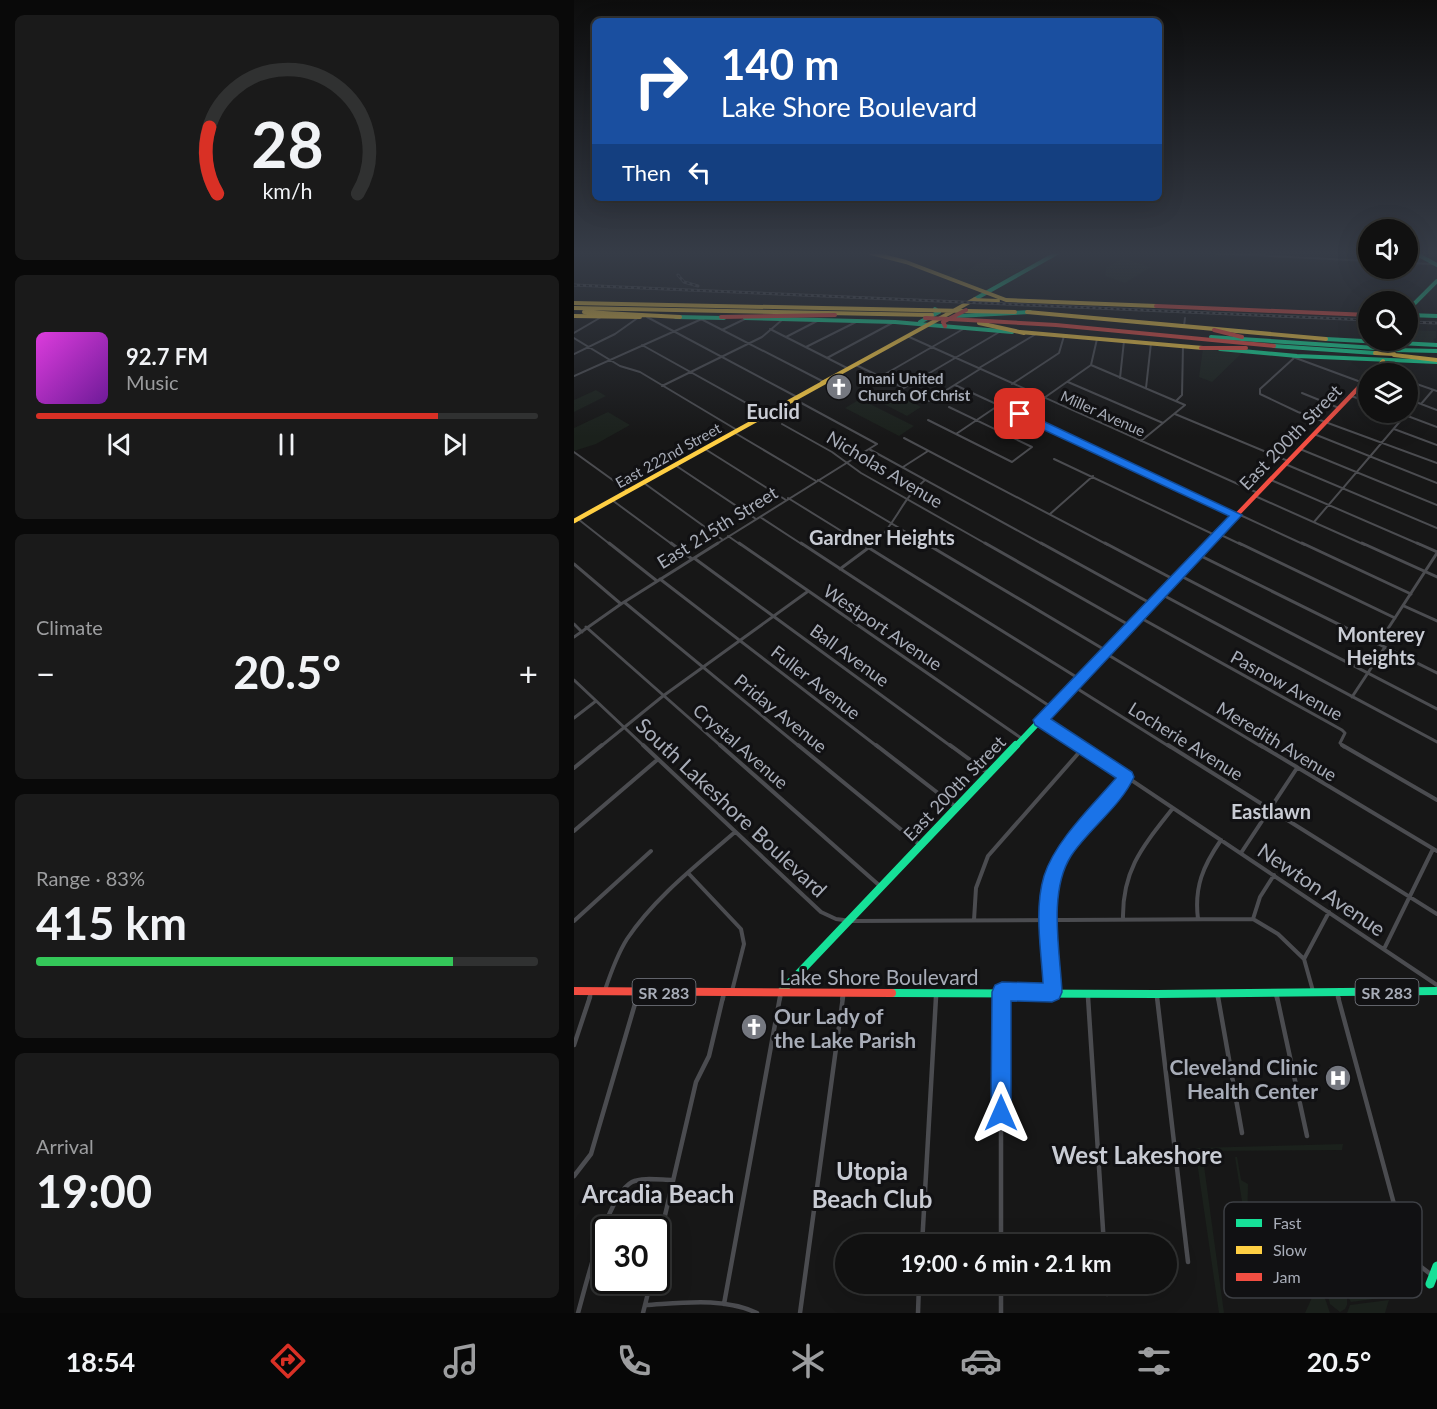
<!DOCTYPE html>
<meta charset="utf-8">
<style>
:root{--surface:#111;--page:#1a1a1a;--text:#f1f3f6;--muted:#9c9d9f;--line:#303131;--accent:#d93025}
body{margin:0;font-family:Lato,sans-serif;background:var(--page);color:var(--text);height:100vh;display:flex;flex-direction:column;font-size:22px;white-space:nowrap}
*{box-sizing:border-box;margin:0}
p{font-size:20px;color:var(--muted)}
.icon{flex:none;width:33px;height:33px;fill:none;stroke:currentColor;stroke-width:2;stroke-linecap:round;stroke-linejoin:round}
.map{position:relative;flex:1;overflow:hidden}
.sheet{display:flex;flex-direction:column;gap:15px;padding:15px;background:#090909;width:574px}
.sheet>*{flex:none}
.top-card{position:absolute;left:18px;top:18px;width:570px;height:183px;border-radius:9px;box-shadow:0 6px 24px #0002,0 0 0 2px var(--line);background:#1a4fa0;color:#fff;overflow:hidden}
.controls{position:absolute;left:784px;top:219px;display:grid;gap:12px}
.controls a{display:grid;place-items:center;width:60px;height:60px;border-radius:50%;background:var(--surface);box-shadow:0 6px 24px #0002,0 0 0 2px var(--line);font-size:30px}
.speed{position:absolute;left:18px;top:1216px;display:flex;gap:12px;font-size:30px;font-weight:700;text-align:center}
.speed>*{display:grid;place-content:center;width:78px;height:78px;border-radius:50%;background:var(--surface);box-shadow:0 6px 24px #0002,0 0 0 2px var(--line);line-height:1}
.speed .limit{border:3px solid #111;border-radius:9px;background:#fff;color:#111}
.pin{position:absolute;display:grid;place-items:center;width:51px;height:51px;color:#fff;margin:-26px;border-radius:12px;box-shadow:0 3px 9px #0006}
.me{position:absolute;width:66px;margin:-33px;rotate:0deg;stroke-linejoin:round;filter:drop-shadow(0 0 4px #0008)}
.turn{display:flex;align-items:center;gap:21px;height:126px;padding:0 30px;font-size:27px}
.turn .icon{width:78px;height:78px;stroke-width:2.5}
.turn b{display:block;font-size:42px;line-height:51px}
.then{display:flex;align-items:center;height:57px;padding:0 30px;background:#0003;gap:12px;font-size:22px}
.big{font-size:45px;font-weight:700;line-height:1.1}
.sheet .tile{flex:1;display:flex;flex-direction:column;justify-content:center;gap:9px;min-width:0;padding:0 21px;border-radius:9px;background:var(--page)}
.sheet .dial{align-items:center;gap:0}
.dial svg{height:156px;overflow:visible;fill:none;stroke:var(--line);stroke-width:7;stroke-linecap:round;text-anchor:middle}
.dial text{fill:var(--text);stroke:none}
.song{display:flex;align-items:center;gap:18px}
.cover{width:72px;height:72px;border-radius:9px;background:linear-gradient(135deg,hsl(300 70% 55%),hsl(280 70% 35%))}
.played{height:6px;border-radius:3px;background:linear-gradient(90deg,var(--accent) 80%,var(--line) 80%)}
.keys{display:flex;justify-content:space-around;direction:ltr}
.heat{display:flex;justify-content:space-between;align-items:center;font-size:33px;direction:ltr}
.charge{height:9px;border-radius:4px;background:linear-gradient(90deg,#34c759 83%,var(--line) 0)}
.trip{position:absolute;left:261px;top:1234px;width:342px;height:60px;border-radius:30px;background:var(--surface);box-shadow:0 6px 24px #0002,0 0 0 2px var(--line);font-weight:700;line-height:60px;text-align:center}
.tab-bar{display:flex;height:96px;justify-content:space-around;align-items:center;background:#070707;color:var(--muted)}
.tab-bar .icon{width:42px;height:42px}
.tab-bar .active{color:var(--accent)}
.tab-bar b{font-size:27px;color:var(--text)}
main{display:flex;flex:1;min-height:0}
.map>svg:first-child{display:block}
.green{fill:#1b211c}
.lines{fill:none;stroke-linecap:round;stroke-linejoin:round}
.street-far3{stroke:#4b4c50;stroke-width:2}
.street-far2{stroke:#4b4c50;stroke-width:3}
.street-far1{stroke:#4b4c50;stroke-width:4}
.street{stroke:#4b4c50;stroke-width:4.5}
.fast-far3{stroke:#16e098;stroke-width:4}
.fast-far2{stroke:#16e098;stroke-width:6}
.fast-far1{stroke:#16e098;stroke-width:8}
.fast{stroke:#16e098;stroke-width:9}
.slow-far1{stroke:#ffcf43;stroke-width:4}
.slow{stroke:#ffcf43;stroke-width:4.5}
.jam-far3{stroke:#f24e42;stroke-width:4}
.jam-far2{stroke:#f24e42;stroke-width:4.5}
.jam-far1{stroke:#f24e42;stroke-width:6}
.jam{stroke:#f24e42;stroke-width:8}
.rail-casing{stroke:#4b4c4f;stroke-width:3}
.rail{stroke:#111113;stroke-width:1.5;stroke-dasharray:3;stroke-linecap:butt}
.slow-bridge{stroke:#ffcf43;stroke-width:4}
.jam-bridge{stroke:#f24e42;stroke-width:4}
.route{fill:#1a73e8;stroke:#114b97;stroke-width:1.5}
.labels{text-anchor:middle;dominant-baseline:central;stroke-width:6;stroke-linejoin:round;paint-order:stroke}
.far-poi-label{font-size:15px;font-weight:bold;fill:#a8adb8;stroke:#111113;text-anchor:start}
.far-street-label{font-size:15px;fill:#a8adb8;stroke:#111113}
.shield{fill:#111113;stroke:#7b7e86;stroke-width:1.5}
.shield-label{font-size:16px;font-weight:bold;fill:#a8adb8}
.street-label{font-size:18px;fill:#a8adb8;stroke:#111113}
.far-district-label{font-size:20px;font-weight:bold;fill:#c9ccd4;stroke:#111113}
.neighbourhood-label{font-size:20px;font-weight:bold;fill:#c9ccd4;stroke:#111113}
.near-street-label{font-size:21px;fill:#a8adb8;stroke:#111113}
.near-poi-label{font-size:21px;font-weight:bold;fill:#a8adb8;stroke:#111113;text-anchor:start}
.near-neighbourhood-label{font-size:24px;font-weight:bold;fill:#c9ccd4;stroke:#111113}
.key{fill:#111113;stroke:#3e4045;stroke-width:1.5}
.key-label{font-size:16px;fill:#a8adb8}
</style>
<main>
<section class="sheet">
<div class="tile dial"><svg viewBox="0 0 100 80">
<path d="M14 69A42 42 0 1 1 86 69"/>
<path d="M14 69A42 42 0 0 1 10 35" stroke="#d93025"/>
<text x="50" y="56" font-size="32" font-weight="700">28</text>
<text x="50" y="72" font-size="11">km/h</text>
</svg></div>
<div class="tile">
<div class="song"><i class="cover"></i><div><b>92.7 FM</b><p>Music</p></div></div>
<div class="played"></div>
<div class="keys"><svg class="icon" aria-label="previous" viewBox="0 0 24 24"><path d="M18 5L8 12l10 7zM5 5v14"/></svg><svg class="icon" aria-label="pause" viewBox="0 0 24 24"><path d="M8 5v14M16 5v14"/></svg><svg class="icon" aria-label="next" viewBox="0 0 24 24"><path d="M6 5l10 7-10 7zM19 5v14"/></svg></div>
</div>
<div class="tile"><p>Climate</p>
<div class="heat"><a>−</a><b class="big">20.5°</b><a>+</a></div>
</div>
<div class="tile"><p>Range · 83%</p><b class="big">415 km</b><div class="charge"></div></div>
<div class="tile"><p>Arrival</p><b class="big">19:00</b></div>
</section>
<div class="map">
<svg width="863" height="1313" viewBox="0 0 863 1313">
<rect width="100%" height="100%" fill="#171717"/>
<path class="green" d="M 420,255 L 453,266 L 414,289 L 407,290 L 370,276 L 386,268 L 393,270 Z
M 548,258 L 577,267 L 551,283 L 531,276 L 532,268 Z
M 834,330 L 862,331 L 862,338 L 859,339 L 862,345 L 812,342 L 811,341 L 834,340 Z
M 629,348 L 670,351 L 638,382 L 625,377 Z
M 22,390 L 32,396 L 0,412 L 0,400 Z
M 324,395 L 347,407 L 333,416 L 310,404 Z
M 286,399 L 340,426 L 325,436 L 271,408 Z
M 34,412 L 56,425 L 22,444 L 0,451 L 0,428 Z
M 769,1144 L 768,1150 L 628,1151 L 650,1313 L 645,1313 L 621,1148 Z
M 661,1157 L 663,1157 L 667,1180 L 674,1184 C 674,1199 672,1218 677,1232 C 683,1250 707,1265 720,1277 L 718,1280 L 715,1278 L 709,1292 L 710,1295 L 708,1294 L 705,1297 L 701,1294 C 703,1274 695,1264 676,1259 L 673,1252 L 676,1252 Z
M 764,1266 L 770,1266 L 781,1275 L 792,1274 L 814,1297 L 777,1302 L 771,1292 L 761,1285 Z
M 745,1281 L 756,1313 L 731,1313 L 745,1282 Z
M 759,1287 L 773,1298 L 773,1305 L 771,1309 L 766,1312 L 756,1304 L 753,1292 Z
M 815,1300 L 811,1313 L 773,1313 L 776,1305 Z"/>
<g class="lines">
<path class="street-far3" d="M 637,253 L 795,261
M 834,263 L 860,264
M 73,317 L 223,397
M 127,319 L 250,382
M 610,326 L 611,318
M 196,329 L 275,369
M 148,330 L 173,318
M 0,333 L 29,316
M 333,336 L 684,493
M 212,337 L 245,320
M 0,338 L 46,366 L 66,372 L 163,430
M 68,345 L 192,414
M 232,347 L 284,321
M 0,354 L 41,334 L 65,317
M 719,357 L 795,385
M 253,358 L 320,322
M 720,358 L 686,389 L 686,394 L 724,412 L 863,463
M 282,365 L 330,388 L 427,331
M 517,365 L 611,405 L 567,441
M 405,368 L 462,334
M 802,370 L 813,374
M 0,376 L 130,318
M 306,377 L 391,328
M 546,378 L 550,341
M 834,381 L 863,391
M 494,382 L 589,423
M 438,384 L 485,353 L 490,336
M 381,385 L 662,515
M 88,386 L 188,337 L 208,320
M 572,388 L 577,343
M 728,393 L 765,408
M 777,396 L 795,402
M 470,398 L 517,365 L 523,339
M 220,399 L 303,444
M 834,399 L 863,410
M 355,401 L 406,369
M 602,401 L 608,395 L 609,346
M 847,404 L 859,390
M 823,412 L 863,427
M 834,412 L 842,402
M 601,414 L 714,461
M 354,420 L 438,462 L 458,447 L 375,407
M 208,424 L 258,452 L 287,473 L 414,545
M 820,429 L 863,445
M 161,433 L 242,481
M 382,434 L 425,405
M 740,434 L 863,483
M 330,438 L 534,545
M 131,449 L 212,500
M 295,449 L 470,545
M 726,449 L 863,505
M 0,452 L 54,491
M 480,459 L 643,536
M 711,464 L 863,528
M 101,465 L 182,519
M 329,467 L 354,451
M 244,480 L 354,545
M 697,480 L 847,545
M 70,483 L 149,540
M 681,496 L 791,545
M 214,498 L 290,545
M 38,500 L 99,545
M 476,514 L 519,476
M 664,514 L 731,545
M 186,517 L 229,545
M 4,519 L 37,545
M 740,522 L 834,412
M 645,534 L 668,545
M 154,536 L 167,545
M 141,545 L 303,444
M 299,545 C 321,526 328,498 351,480"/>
<path class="street-far2" d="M 35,543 L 83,581
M 97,543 L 118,559
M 165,543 L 447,738
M 227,543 L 477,707
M 287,543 L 504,678
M 351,543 L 531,650
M 411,543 L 555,625
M 467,543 L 576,603
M 531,543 L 599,579
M 665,543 L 821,618
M 728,543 L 837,594
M 788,543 L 863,577
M 843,543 L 863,552
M 625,555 L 863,673
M 120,558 L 378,747
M 0,564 L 47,604
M 266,569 L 301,543
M 605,575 L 863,709
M 86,579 L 304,747
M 587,594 L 863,742
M 50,602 L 226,747
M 830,606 L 863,621
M 565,617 L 768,730 L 771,733 L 766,743 L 770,747
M 0,624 L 8,632
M 12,627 L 148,747
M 0,637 L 47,604 L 144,543
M 804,644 L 863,553
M 531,653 L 688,747
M 0,680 L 71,747
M 499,686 L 596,747
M 778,697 L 811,647
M 0,718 L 22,701
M 467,720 L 507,747
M 26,747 L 89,696 L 233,592"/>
<path class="street-far1" d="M 69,745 L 247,912 L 262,919 L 277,921 L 679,919 L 704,934 L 730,959 L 739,991
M 146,745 L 306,886
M 224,745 L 346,845
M 302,745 L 382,807
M 376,745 L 414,773
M 505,745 L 863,985
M 594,745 L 863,914
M 686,745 L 863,851
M 768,745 L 863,800
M 0,768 L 28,745
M 0,831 L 83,760
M 667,853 L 723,768
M 115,874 L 167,929 L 170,944 L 158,991
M 549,919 C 548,869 570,845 599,808
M 624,919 C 620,887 629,866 647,840
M 679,919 L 686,897 L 700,875
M 400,920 L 402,888 L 414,856 L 509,748
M 0,921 L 77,851
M 810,949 L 859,849
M 730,959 L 755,912
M 31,990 C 37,972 43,955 53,939 C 81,897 123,865 161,832
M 479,992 C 476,955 467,913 478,877 C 490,838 526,807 552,777
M 643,993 L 644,999
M 763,993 L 765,999
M 427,995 L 427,999
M 514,995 L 514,999
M 702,995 L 703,999
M 583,996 L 583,999
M 15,999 L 17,993
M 62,999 L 64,993
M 149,999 L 150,993
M 206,999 L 207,993
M 268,999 L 269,994
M 362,999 L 362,993"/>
<path class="street" d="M 427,997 L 427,1245
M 514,997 L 530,1245
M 583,997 L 614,1262
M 644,997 L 668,1133
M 703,997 L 733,1136
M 764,997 L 833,1252 L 842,1263 L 859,1276
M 0,1045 L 16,997
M 0,1176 L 17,1154 L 63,997
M 348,1245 L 362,997
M 82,1254 L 122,1082 L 135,1056 L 149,997
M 427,1284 L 427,1313
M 532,1284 L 533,1294
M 150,1304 L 206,997
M 71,1305 C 108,1303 149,1297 183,1313
M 4,1313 C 12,1285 33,1195 58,1182 C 68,1177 87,1180 99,1180
M 69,1313 L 77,1281
M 226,1313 L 269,997
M 344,1313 L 345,1284"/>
<path class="fast-far3" d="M 841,253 L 863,265
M 401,299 L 483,253
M 834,310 L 863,281
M 834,315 L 863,316
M 383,316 L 456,312
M 102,317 L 150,318
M 171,318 L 321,322 L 438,332
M 346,322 L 365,312 L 361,309
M 637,337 L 802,348
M 752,339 L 863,345
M 700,346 L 801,353
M 646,349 L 723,356 L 863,362
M 820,350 L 863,351"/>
<path class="fast-far2" d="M 441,747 L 598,582"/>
<path class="fast-far1" d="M 207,992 L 442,745
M 318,993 L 583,994 L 863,991"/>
<path class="fast" d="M 856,1284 L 863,1266"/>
<path class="slow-far1" d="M 297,253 L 332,262 L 432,300 L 582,306
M 400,300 L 424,301
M 0,303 L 441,312
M 0,308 L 358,315
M 10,312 L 106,317
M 453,312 L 752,339
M 0,316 L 66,317
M 405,323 L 450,333
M 446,332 L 629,348
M 820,355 L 863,360
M 798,374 L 809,361
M 248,383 L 401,299"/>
<path class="slow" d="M 0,521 L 251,382"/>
<path class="jam-far3" d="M 582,306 L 795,315
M 147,317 L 261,315
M 376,319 L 482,325 L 700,346
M 371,326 L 369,322 L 392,310
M 640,330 L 668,337
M 627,348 L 672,348
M 789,383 L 795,377"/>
<path class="jam-far2" d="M 634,545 L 790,382"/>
<path class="jam-far1" d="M 598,582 L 635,543"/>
<path class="jam" d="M 0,991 L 318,993"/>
<g class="rail-casing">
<path id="rail" d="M 104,275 L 110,282 L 124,286
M 0,285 L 795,320
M 834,322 L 863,323"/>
</g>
<use href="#rail" class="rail"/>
<path class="slow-bridge" d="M 802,348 L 821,348
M 801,353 L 820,354"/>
<path class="jam-bridge" d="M 351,318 L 376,319"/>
</g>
<linearGradient id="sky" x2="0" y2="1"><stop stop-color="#0d0d0d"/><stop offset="0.58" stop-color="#363c47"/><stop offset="1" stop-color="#363c47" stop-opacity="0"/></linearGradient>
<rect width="863" height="437" fill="url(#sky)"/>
<path class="route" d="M 442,412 L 450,412 L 668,515 L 477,719 L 558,772 L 560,777 C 547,806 514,830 497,856 C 474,892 486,951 488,992 L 485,999 L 478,1002 L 437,1001 L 437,1113 L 434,1120 L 427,1123 L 420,1120 L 417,1113 L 418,992 L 421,985 L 428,982 L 469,983 C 467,949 460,909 470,876 C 481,841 518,806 542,778 L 461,725 L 459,720 L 655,516 L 442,417 Z"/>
<defs>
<g id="church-disc" transform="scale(1.35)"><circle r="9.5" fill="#757880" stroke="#111113"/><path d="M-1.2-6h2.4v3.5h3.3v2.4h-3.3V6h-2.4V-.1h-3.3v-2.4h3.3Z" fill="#fff"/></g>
<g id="hospital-disc" transform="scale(1.35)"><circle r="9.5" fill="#757880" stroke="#111113"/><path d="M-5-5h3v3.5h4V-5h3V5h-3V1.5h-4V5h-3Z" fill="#fff"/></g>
</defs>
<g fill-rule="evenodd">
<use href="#church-disc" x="265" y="387"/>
<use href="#church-disc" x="180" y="1027"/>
<use href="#hospital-disc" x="764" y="1078"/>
</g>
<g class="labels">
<g class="far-poi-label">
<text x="284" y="378">Imani United<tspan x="284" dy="17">Church Of Christ</tspan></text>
</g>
<g class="far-street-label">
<text transform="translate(529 413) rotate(24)">Miller Avenue</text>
<text transform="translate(94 455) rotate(-29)">East 222nd Street</text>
</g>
<g class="shield">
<rect x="58.5" y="979" width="63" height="26" rx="4.5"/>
<rect x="781.5" y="979" width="63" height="26" rx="4.5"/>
</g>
<g class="shield-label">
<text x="90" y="992">SR 283</text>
<text x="813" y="992">SR 283</text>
</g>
<g class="street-label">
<text transform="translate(716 437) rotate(-46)">East 200th Street</text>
<text transform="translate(311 469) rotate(31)">Nicholas Avenue</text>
<text transform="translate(143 527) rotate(-32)">East 215th Street</text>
<text transform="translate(309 627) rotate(34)">Westport Avenue</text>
<text transform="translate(276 655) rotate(36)">Ball Avenue</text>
<text transform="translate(242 682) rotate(38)">Fuller Avenue</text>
<text transform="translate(713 685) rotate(29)">Pasnow Avenue</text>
<text transform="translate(207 713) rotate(39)">Priday Avenue</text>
<text transform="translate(612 741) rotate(32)">Locherie Avenue</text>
<text transform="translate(703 741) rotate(31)">Meredith Avenue</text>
<text transform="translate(167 746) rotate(41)">Crystal Avenue</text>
<text transform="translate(380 788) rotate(-46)">East 200th Street</text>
</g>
<g class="far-district-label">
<text x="199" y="411">Euclid</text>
</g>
<g class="neighbourhood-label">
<text x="308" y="537">Gardner Heights</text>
<text x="807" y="634">Monterey<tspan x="807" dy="23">Heights</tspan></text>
<text x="697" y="811">Eastlawn</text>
</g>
<g class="near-street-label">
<text transform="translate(158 807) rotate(43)">South Lakeshore Boulevard</text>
<text transform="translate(748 889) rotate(34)">Newton Avenue</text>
<text x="305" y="976">Lake Shore Boulevard</text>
</g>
<g class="near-poi-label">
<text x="200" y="1015">Our Lady of<tspan x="200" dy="24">the Lake Parish</tspan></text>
<text x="744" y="1066" text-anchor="end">Cleveland Clinic<tspan x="744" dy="24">Health Center</tspan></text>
</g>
<g class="near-neighbourhood-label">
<text x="563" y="1154">West Lakeshore</text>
<text x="298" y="1170">Utopia<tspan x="298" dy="28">Beach Club</tspan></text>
<text x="84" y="1193">Arcadia Beach</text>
</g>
</g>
<rect x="650" y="1202" width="198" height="96" rx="9" class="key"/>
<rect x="662" y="1219" width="26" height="8" fill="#16e098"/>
<rect x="662" y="1246" width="26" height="8" fill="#ffcf43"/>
<rect x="662" y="1273" width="26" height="8" fill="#f24e42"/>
<g class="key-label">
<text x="699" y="1229">Fast</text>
<text x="699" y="1256">Slow</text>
<text x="699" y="1283">Jam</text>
</g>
</svg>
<div class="controls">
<a><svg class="icon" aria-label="sound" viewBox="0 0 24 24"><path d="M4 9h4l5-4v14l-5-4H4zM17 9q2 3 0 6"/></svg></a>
<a><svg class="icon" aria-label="search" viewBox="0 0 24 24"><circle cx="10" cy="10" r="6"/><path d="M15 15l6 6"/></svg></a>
<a><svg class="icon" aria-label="layers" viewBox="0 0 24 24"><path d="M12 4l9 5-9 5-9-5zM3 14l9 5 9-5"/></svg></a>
</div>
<div class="speed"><div class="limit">30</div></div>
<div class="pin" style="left:446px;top:414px;background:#d93025"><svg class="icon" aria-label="arrive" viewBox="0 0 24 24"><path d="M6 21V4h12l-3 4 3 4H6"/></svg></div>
<svg class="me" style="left:427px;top:1113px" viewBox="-20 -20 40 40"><path d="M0-17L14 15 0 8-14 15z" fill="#1a73e8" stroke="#fff" stroke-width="4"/></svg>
<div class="trip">19:00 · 6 min · 2.1 km</div>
<div class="top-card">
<div class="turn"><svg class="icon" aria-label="right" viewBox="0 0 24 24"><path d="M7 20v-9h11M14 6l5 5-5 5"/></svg><div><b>140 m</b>Lake Shore Boulevard</div></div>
<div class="then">Then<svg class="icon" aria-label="left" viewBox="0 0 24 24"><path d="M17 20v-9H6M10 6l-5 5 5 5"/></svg></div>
</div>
</div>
</main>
<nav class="tab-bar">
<b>18:54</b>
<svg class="icon active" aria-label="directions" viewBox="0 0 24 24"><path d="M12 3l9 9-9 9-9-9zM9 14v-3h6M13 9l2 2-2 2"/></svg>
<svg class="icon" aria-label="music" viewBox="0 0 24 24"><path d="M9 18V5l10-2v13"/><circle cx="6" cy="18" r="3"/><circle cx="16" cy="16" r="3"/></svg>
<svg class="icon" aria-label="phone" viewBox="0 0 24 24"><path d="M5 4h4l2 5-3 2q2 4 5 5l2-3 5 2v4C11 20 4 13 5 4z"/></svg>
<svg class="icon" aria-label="climate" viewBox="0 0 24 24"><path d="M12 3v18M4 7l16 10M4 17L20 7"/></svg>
<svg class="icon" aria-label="car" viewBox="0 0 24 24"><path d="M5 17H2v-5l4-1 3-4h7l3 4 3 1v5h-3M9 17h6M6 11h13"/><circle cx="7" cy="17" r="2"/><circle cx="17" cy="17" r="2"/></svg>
<svg class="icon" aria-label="filters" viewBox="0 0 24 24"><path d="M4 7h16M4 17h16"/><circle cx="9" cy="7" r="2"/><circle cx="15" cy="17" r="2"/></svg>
<b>20.5°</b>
</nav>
